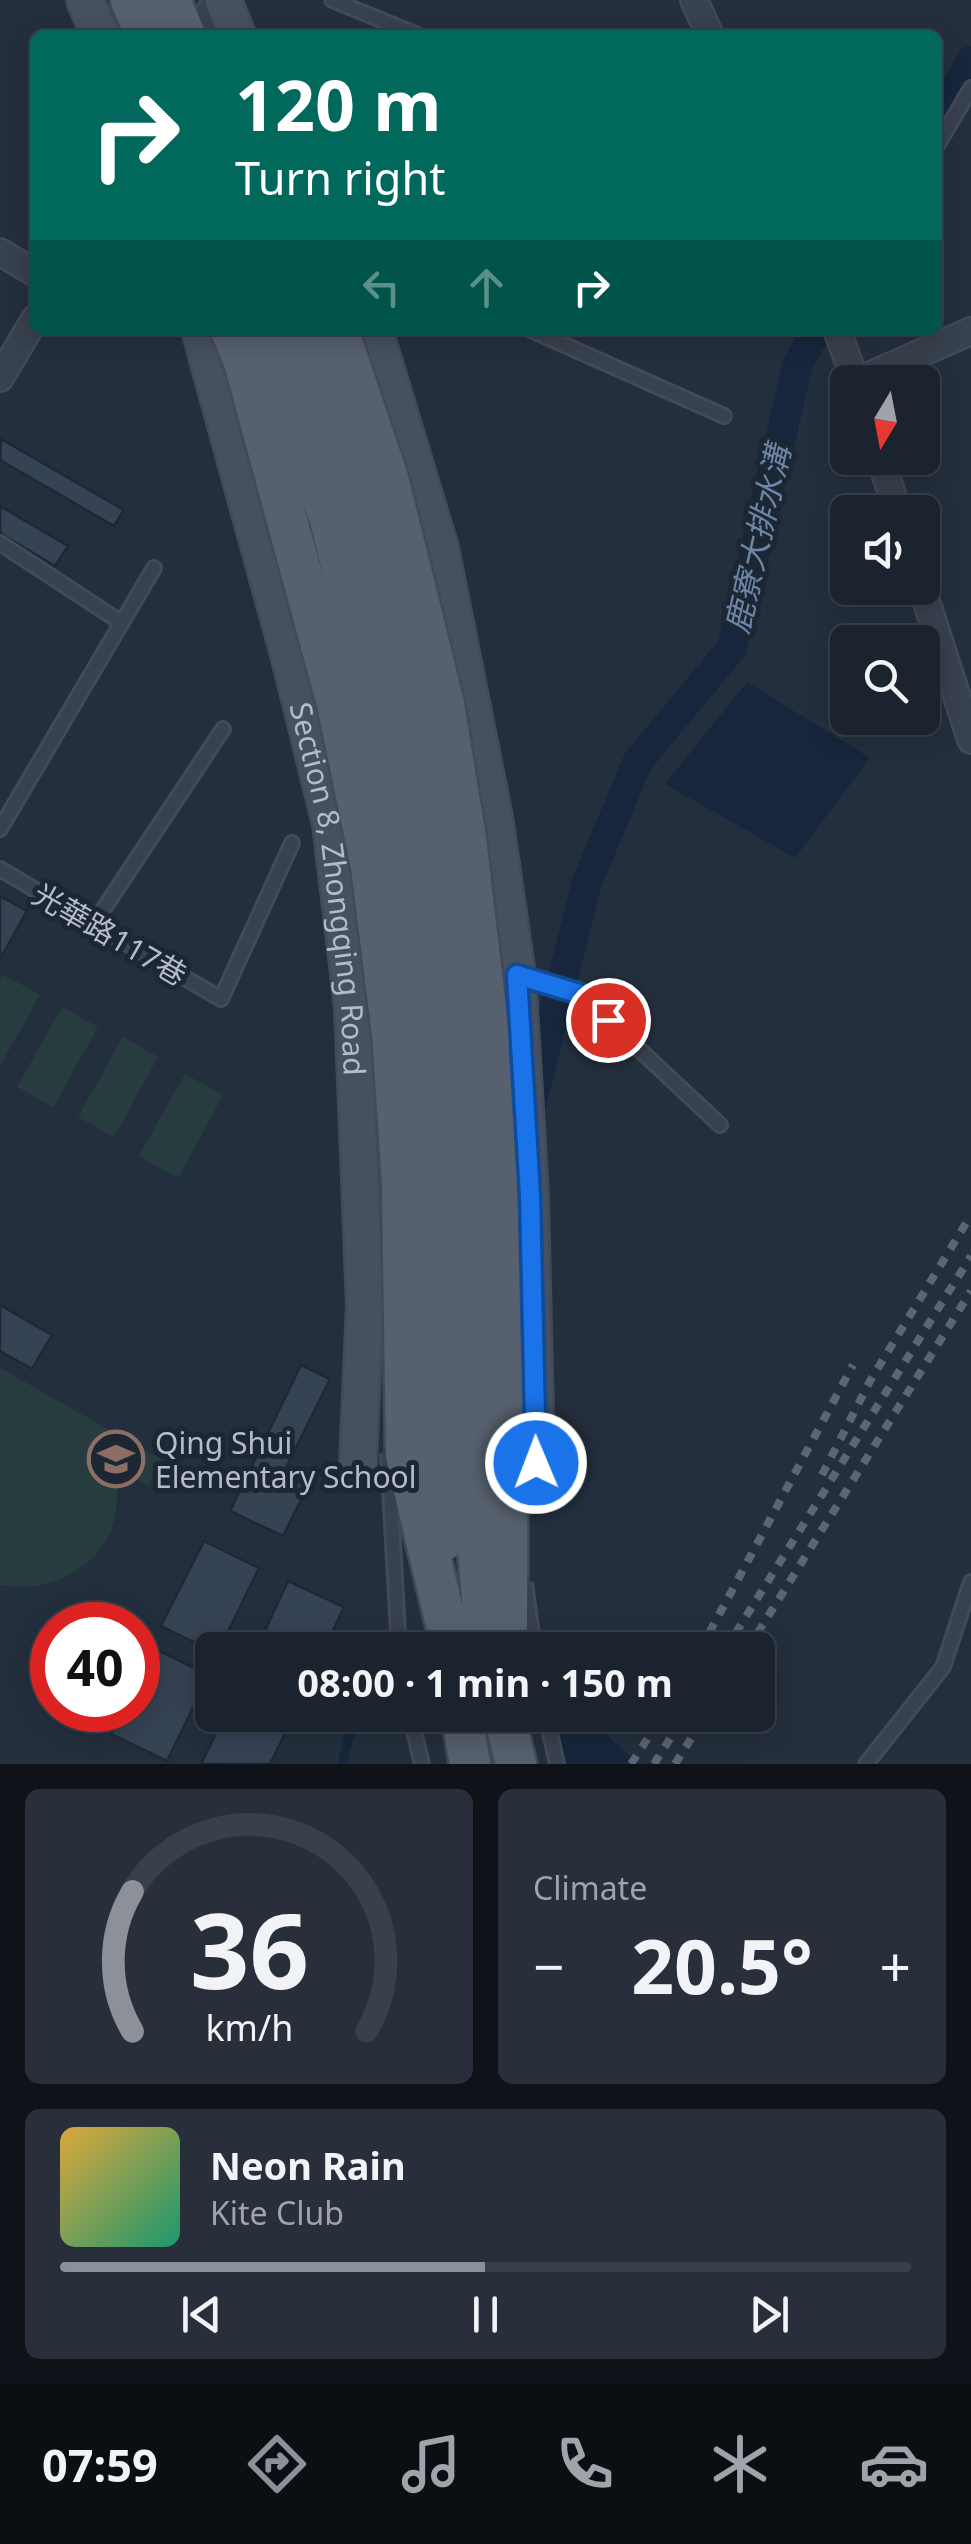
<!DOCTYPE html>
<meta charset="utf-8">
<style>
:root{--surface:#1b232e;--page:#282f3a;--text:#f1f3f6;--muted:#a0a4aa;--line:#39404a;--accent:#8c9099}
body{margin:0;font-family:"Noto Sans","Noto Sans TC",sans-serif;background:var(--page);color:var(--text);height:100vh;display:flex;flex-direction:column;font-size:38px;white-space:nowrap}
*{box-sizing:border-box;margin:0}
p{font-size:32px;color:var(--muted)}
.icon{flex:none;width:55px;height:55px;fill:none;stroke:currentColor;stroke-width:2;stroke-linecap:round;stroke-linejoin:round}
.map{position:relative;height:1764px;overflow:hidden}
.panel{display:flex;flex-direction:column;gap:25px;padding:25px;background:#0f1319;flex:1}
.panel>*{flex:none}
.hud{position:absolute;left:30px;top:30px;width:912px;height:305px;border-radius:15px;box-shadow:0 5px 25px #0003,0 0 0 2px var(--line);background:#00695c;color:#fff;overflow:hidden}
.needle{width:65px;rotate:190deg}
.tools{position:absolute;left:830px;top:365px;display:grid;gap:20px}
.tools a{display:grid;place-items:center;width:110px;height:110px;border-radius:15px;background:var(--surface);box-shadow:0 5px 25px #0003,0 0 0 2px var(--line);font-size:50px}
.speed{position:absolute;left:30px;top:1602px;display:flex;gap:20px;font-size:50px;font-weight:700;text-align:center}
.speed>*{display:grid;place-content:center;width:130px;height:130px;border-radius:50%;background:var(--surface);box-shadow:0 5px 25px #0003,0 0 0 2px var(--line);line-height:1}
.speed .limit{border:15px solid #d22;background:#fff;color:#111}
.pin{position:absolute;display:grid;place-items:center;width:85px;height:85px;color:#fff;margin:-42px;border:5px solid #fff;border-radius:50%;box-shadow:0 2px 10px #0007}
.me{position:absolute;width:110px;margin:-55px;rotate:359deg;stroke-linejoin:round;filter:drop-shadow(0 0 8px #0008)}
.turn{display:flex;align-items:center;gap:35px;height:210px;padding:0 40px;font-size:45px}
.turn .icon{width:130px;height:130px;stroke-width:2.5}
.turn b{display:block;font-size:70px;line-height:85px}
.lanes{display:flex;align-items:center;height:95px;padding:0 40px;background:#0003;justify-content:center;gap:50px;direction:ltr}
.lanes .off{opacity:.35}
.big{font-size:75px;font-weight:700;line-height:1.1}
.panel .tile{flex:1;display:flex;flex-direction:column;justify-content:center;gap:15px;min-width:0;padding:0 35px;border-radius:15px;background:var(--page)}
.panel .dial{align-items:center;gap:0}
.dial svg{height:260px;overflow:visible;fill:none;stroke:var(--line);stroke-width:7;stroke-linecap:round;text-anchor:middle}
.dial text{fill:var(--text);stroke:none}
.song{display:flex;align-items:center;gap:30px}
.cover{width:120px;height:120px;border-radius:15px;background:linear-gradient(135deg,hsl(40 70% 55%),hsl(160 70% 35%))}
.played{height:10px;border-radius:5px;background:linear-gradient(90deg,var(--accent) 50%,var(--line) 50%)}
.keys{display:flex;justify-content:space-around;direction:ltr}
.heat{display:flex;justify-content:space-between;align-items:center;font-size:55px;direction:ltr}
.panel .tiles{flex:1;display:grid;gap:25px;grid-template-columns:1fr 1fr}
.tile:last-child{grid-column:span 2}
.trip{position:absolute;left:195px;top:1632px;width:580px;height:100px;border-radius:15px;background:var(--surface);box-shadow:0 5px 25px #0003,0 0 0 2px var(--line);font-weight:700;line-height:100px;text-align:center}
.tabs{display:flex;height:160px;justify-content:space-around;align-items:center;background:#0b0e12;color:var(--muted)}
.tabs .icon{width:70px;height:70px}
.tabs .current{color:var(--accent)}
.tabs b{font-size:45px;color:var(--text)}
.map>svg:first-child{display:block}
.green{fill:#263c3f}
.water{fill:#17263c}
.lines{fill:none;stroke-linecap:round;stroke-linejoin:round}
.stream{stroke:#17263c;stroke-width:9}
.canal{stroke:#17263c;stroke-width:30}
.building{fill:#364354;stroke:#1f2835;stroke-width:2.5}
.lane-casing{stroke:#414a57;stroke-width:18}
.street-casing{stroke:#414a57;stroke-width:30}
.secondary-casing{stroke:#414a57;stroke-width:40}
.primary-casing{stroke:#414a57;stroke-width:45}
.lane{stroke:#38414e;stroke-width:12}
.street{stroke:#38414e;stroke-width:25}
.secondary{stroke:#465061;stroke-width:35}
.primary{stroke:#56606e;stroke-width:40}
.rail{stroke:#5a6575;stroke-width:8;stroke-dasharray:10 10;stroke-linecap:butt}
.lane-bridge-casing{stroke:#414a57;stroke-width:18;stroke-linecap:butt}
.primary-bridge-casing{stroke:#414a57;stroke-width:45;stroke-linecap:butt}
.lane-bridge{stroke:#38414e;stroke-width:12}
.primary-bridge{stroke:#56606e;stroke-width:40}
.route-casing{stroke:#114b97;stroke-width:25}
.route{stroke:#1a73e8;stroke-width:18}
.labels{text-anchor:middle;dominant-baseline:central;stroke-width:10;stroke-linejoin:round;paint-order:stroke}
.street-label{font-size:30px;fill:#b4bcc9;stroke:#1d2633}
.poi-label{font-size:30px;fill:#b4bcc9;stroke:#1d2633;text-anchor:start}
.water-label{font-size:32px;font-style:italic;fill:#6d86a8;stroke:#1d2633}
</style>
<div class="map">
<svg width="971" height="1764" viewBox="0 0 971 1764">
<rect width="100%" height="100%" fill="#242f3e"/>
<path class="green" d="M 3,974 L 40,995 L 0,1066 L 0,980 Z
M 62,1007 L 98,1027 L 53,1107 L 17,1087 Z
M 123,1037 L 158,1057 L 114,1137 L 78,1117 Z
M 185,1074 L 223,1095 L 178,1178 L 139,1156 Z
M 0,1368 L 161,1459 L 149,1485 L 116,1470 C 117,1491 119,1519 107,1539 C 85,1576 41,1593 0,1585 Z"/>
<path class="water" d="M 747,682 L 870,758 L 795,858 L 665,784 Z
M 553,1715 L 585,1715 L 639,1764 L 559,1764 Z"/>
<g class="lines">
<path class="stream" d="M 342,1764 L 355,1715"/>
<path class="canal" d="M 938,120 L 971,61
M 530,1108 L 587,882 L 638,761 L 732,648 L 798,363 L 817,330
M 496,1609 L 497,1619 L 522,1650"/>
</g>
<path class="building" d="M 1,439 L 124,510 L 114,526 L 0,460 Z
M 0,506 L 68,546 L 55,566 L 0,533 Z
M 0,896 L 27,911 L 0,959 Z
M 0,1305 L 52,1335 L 32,1369 L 0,1351 Z
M 301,1365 L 330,1379 L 283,1474 L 308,1486 L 283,1536 L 230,1511 Z
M 204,1541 L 259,1568 L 219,1650 L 212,1651 L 161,1626 Z
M 288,1581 L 344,1607 L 324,1650 L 256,1650 Z
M 153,1648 L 209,1675 L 167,1761 L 111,1734 L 123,1710 L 138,1710 L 138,1680 Z
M 225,1715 L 294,1715 L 270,1764 L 201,1764 Z"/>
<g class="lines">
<g class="lane-casing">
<path id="lane" d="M 332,0 L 418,35
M 938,144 L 971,88
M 531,330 L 724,416
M 0,543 L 122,623
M 0,829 L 154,568
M 0,869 L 221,999 L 292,843
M 93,925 L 223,729
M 519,976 L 580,994 L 720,1125
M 410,1715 L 422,1764
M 546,1715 L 557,1764
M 866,1764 L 943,1667 L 971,1582"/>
</g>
<g class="street-casing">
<path id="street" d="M 694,0 L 710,35
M 195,35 L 217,0
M 0,252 L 35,273
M 837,330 L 856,382
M 0,378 L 35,319
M 855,382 L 971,331
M 880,458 L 898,512
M 922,588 L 971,740"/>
</g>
<g class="secondary-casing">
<g id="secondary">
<path d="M 85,0 L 100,35"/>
<path d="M 223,0 L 237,35"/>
<path id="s1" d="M 200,330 L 290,658 L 331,824 L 353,1007 L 365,1306 L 358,1461"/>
<path d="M 374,330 L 440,548 L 494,817 L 517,975 L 521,1040 L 530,1195 L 536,1463"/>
</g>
</g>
<g class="primary-casing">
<path id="primary" d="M 131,0 L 146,35
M 170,0 L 185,35
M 462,1715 L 470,1764
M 504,1715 L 516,1764"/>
</g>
<use href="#lane" class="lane"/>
<use href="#street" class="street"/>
<use href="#secondary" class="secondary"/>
<use href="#primary" class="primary"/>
<path class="rail" d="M 822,1475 L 870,1381 L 971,1215
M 700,1650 L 853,1365
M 725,1650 L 971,1256
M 747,1650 L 971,1291
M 631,1764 L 663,1715
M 654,1764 L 685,1715
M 675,1764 L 706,1715"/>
<g class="lane-bridge-casing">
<path id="lane-bridge" d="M 388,1453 L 399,1650
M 525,1583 L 534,1650"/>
</g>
<g class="primary-bridge-casing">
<path id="primary-bridge" d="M 231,330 L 244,362 L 337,704 L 371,867 L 392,1034 L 402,1183 L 406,1456 L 452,1649
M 263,330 L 330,519 L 372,694 L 403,861 L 429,1100 L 443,1541
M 301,330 L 364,515 L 418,745 L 441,877 L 463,1050 L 473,1344 L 474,1499 L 486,1650
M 338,330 L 388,478 L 417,594 L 444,704 L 466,839 L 492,1060 L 508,1271 L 507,1626"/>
</g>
<use href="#lane-bridge" class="lane-bridge"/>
<use href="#primary-bridge" class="primary-bridge"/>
</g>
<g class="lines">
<g class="route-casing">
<path id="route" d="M 536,1463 L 530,1195 L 517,975 L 580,994 L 608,1020"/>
</g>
<use href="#route" class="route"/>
</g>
<defs>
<g id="school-ring" transform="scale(2.875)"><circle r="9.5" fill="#1d2633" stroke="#8d6e63" stroke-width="1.5"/><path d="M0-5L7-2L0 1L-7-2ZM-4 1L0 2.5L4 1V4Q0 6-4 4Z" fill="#8d6e63"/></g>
</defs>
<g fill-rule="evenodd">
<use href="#school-ring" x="116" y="1459"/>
</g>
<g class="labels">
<g class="street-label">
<text stroke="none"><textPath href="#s1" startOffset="575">Section 8, Zhongqing Road</textPath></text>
<text transform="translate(110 934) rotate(30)">光華路117巷</text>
</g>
<g class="poi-label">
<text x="155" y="1442">Qing Shui<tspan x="155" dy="34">Elementary School</tspan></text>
</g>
<g class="water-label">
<text transform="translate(757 539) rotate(-77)">鹿寮大排水溝</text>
</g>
</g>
</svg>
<div class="tools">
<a><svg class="needle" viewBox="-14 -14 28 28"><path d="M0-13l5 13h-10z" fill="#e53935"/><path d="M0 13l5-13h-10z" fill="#a0a4aa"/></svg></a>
<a><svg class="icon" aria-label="sound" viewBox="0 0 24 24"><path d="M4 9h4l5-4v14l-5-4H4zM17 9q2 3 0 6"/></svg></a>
<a><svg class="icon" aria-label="search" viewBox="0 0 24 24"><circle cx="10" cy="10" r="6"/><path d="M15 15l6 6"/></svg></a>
</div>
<div class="speed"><div class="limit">40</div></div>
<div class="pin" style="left:608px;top:1020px;background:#d93025"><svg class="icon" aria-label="arrive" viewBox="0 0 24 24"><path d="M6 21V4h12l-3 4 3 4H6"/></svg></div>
<svg class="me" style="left:536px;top:1463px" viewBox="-20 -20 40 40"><circle r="17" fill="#1a73e8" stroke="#fff" stroke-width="3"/><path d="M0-11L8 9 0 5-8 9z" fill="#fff"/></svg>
<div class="trip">08:00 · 1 min · 150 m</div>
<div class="hud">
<div class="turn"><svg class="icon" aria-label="right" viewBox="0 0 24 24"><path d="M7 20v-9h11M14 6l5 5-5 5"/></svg><div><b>120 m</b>Turn right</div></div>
<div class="lanes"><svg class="icon off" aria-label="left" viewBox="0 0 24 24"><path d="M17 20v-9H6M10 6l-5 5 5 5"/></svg><svg class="icon off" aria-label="ahead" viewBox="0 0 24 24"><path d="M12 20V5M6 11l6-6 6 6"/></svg><svg class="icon" aria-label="right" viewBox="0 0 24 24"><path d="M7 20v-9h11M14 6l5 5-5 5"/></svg></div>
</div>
</div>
<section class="panel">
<div class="tiles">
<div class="tile dial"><svg viewBox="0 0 100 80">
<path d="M14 69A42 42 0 1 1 86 69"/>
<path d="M14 69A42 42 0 0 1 14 26" stroke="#8c9099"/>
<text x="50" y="56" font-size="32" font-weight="700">36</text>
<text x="50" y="72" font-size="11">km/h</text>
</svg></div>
<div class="tile"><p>Climate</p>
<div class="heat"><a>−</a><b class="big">20.5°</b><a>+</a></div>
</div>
<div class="tile">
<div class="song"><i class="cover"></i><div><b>Neon Rain</b><p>Kite Club</p></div></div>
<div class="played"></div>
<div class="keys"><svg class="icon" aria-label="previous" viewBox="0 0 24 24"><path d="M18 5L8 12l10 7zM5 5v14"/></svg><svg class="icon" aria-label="pause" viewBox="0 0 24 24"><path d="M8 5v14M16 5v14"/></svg><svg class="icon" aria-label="next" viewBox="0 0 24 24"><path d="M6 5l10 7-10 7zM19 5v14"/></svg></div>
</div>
</div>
</section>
<nav class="tabs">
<b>07:59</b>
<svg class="icon current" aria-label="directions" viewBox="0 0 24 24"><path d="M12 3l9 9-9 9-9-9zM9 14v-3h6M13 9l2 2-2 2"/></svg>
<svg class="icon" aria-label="music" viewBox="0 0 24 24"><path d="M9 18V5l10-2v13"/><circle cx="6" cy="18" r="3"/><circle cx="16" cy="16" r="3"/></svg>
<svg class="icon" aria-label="phone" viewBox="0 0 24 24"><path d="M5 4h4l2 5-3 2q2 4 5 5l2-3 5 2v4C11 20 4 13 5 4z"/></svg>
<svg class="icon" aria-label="climate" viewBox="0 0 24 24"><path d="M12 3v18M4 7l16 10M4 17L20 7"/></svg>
<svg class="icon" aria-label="car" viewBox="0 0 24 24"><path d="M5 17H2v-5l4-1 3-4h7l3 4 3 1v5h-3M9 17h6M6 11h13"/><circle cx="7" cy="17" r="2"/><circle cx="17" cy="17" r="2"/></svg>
</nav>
